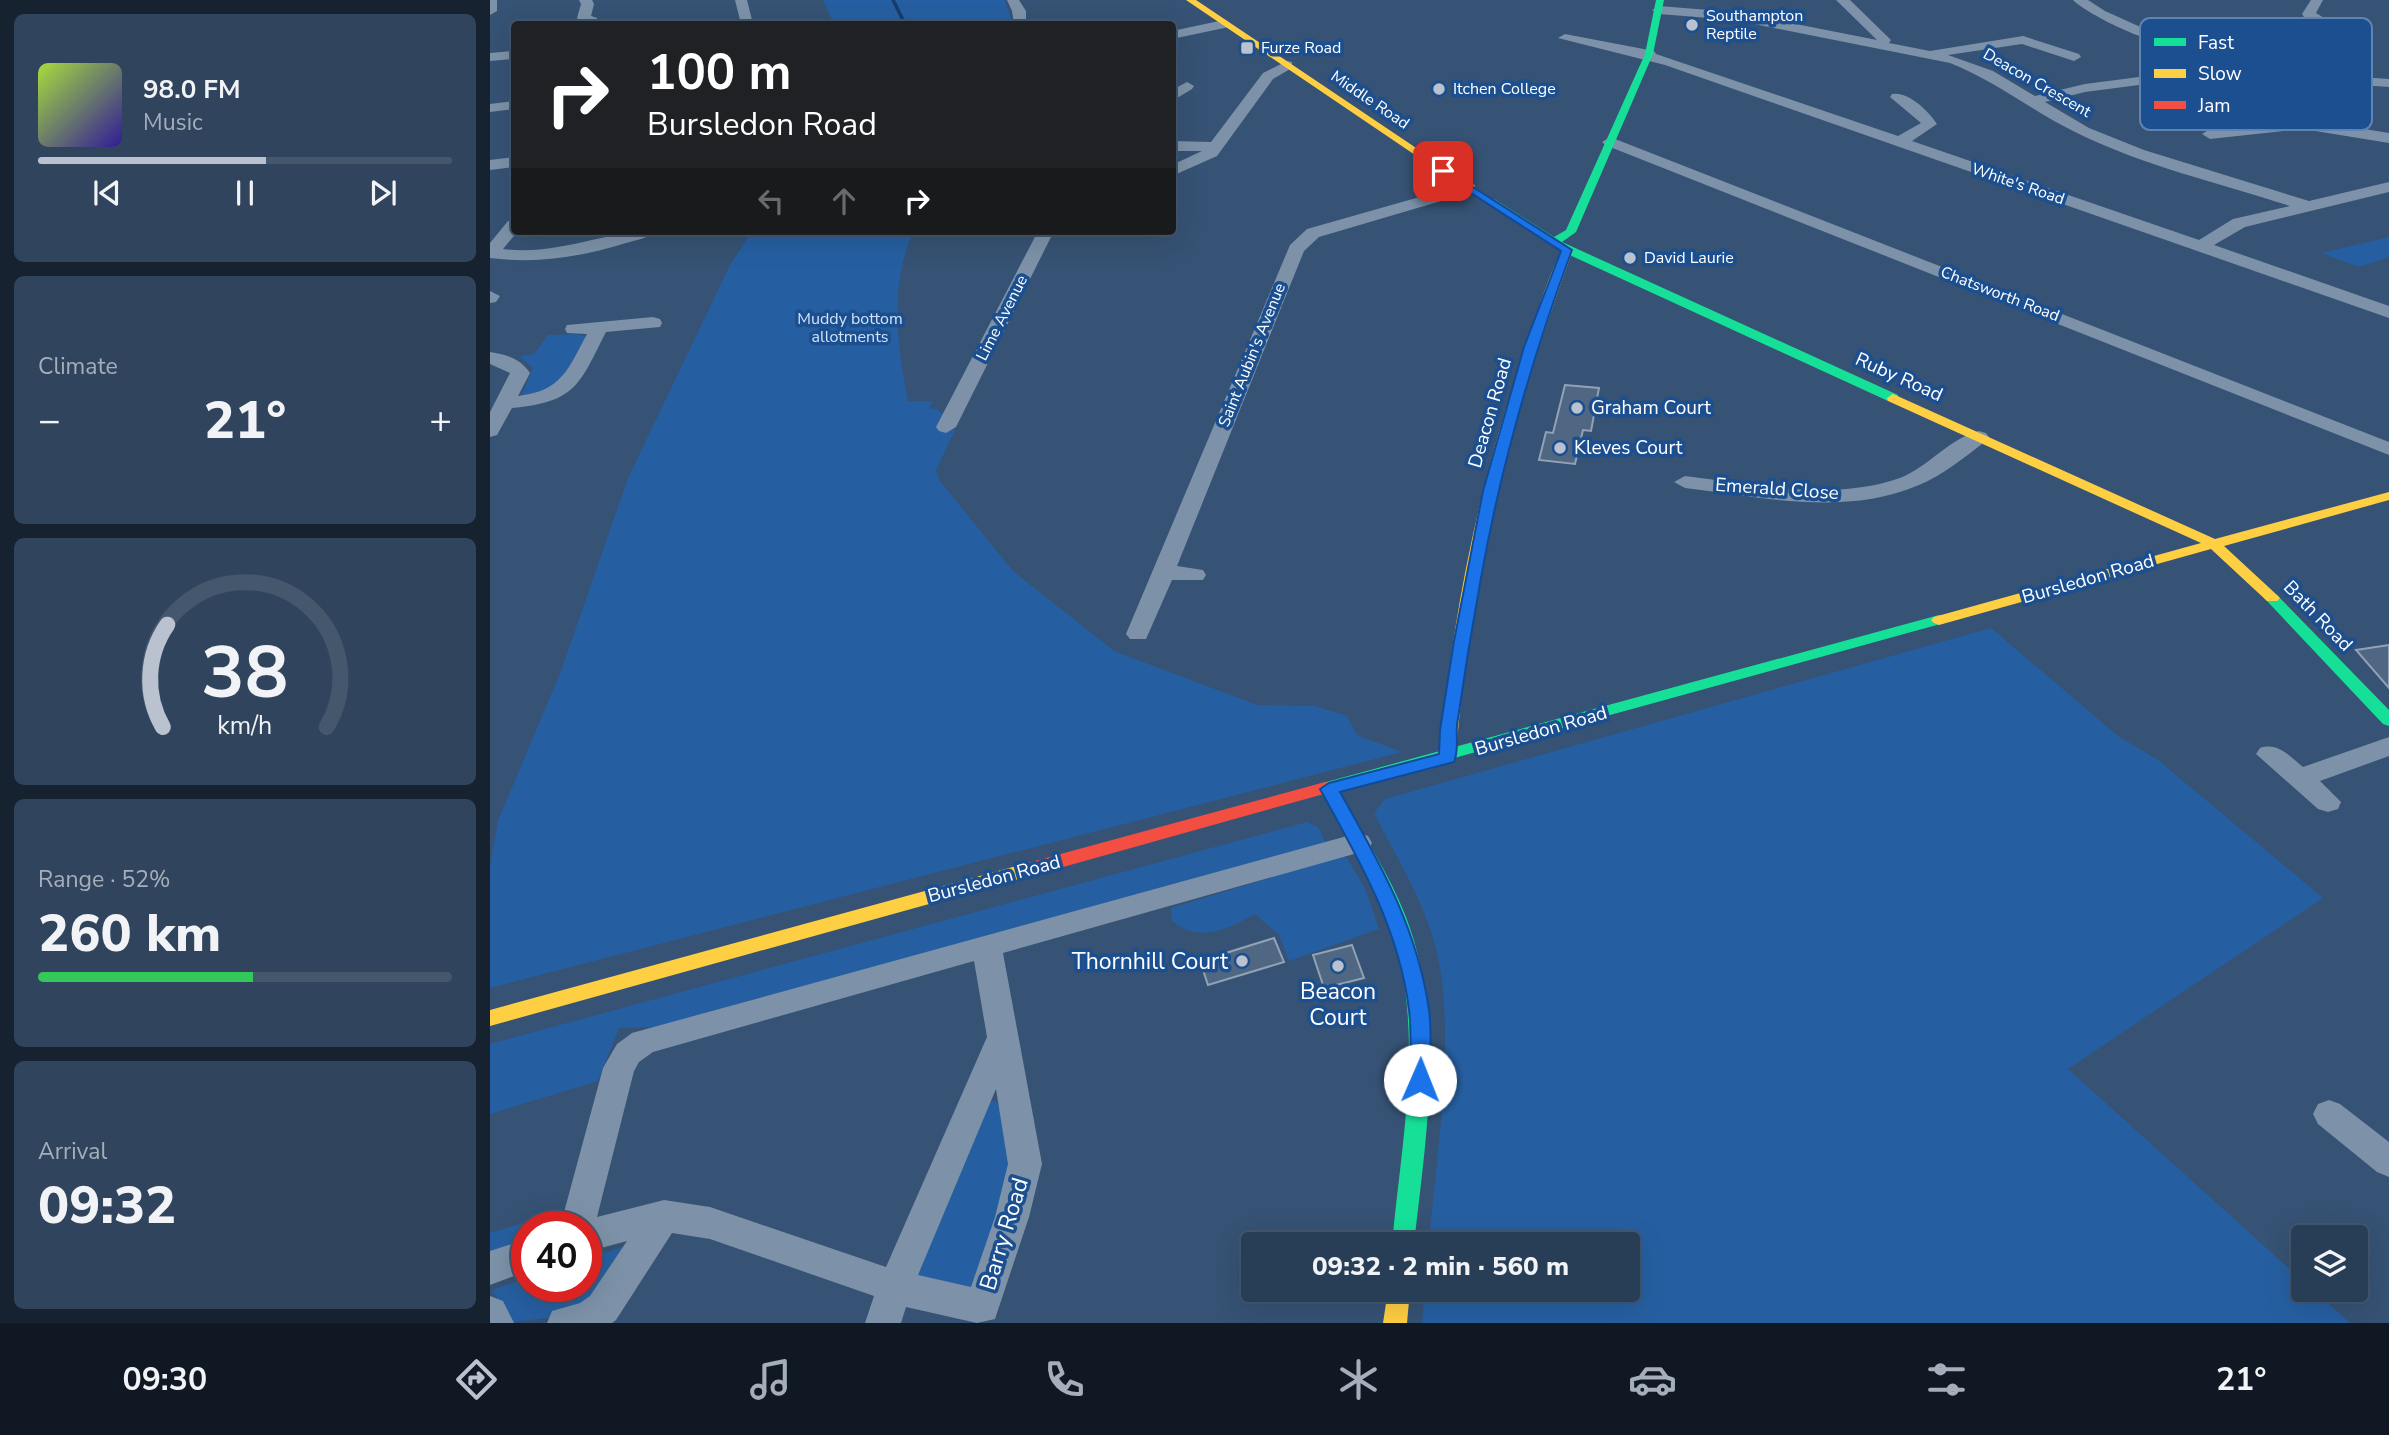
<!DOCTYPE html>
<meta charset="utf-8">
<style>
:root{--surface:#283e57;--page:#30455d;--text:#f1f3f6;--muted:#a5aeba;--line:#44576d;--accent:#b9c2ce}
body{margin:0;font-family:"Nunito Sans",sans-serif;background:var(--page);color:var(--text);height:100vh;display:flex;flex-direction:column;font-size:26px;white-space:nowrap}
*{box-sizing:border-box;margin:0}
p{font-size:23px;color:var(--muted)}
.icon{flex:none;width:38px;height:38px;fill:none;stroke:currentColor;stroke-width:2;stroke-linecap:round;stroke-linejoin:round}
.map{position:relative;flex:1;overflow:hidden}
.details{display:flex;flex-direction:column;gap:14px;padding:14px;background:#162230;width:490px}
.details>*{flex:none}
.guide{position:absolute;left:21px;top:21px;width:665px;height:214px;border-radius:7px;box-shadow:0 7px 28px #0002,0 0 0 2px var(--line);background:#202124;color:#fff;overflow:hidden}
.buttons{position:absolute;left:1801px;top:1225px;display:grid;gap:14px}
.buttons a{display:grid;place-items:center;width:77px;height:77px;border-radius:7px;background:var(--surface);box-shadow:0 7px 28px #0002,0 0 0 2px var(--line);font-size:35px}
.speed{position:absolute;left:21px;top:1211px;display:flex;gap:14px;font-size:35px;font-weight:700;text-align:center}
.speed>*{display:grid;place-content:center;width:91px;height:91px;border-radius:50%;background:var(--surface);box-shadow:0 7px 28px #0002,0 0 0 2px var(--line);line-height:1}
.speed .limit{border:10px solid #d22;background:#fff;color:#111}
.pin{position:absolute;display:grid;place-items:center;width:60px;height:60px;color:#fff;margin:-30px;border-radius:14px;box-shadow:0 4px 10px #0006}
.me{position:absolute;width:77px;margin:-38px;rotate:1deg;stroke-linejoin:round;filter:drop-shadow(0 0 5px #0008)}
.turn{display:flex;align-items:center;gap:24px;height:147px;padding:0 21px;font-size:32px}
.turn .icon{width:91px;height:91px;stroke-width:2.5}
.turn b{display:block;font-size:49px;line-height:60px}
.lanes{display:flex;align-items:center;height:66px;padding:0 21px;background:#0003;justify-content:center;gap:35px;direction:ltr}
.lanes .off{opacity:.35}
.big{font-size:52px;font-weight:800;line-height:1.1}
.details .widget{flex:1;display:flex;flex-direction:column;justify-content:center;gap:10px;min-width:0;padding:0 24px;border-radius:10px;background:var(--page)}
.details .dial{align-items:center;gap:0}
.dial svg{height:182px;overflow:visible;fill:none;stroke:var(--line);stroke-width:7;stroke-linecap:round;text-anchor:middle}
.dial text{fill:var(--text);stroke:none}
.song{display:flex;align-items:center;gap:21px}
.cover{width:84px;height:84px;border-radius:10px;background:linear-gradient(135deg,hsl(80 70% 55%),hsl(250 70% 35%))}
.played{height:7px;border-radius:4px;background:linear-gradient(90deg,var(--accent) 55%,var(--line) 55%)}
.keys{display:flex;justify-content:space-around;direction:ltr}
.heat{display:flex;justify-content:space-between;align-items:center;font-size:38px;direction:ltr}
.charge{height:10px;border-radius:5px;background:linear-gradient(90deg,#34c759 52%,var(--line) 0)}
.trip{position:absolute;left:751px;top:1232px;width:399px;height:70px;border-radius:7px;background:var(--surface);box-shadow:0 7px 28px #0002,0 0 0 2px var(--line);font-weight:800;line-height:70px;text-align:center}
.tab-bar{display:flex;height:112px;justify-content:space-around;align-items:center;background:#101923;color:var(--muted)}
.tab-bar .icon{width:49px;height:49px}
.tab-bar .current{color:var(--accent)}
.tab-bar b{font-size:32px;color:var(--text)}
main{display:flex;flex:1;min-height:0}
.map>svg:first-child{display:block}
.green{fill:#265fa1}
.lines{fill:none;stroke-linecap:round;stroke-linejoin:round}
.stream{stroke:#153c6e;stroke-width:3.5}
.building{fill:#506783;stroke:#92a2b6;stroke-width:2}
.street{fill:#7d92a8;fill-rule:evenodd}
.fast{fill:#16e098;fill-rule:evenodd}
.slow{fill:#ffcf43;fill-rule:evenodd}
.jam{fill:#f24e42;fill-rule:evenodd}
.route{fill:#1a73e8;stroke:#114b97;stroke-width:2}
.poi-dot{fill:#b9c2ce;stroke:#1b4f8f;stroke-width:2.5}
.labels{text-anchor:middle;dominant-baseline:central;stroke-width:7;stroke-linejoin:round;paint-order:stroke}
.far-poi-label{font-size:16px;fill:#fff;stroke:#1b4f8f;text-anchor:start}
.far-street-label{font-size:16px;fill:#fff;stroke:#1b4f8f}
.far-park-label{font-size:16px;fill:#cfe3fa;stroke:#1b4f8f}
.street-label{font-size:19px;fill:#fff;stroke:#1b4f8f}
.poi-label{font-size:19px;fill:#fff;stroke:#1b4f8f;text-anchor:start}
.near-poi-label{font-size:23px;fill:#fff;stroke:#1b4f8f;text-anchor:end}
.near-street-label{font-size:23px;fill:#fff;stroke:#1b4f8f}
.key{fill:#1b4f8f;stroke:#5f84b1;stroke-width:2}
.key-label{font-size:19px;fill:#fff}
</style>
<main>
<section class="details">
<div class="widget">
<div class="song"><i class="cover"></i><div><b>98.0 FM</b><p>Music</p></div></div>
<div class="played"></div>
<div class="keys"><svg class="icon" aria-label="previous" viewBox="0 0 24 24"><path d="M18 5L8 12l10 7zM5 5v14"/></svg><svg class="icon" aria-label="pause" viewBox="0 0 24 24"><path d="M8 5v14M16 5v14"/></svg><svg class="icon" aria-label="next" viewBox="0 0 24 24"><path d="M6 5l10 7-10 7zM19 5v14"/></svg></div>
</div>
<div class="widget"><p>Climate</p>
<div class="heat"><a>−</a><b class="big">21°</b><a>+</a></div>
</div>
<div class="widget dial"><svg viewBox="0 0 100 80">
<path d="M14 69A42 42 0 1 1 86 69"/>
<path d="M14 69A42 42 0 0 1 16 24" stroke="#b9c2ce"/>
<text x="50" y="56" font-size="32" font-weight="700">38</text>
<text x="50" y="72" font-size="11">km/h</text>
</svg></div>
<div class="widget"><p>Range · 52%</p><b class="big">260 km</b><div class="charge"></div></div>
<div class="widget"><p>Arrival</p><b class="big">09:32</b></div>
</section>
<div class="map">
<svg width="1899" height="1323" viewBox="0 0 1899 1323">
<rect width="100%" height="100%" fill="#365274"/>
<path class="green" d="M 333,0 L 515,0 L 523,24 L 344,24 Z
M 262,231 L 424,231 C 399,282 407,347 418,401 L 443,401 L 439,408 L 447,409 L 454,415 L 449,429 L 465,430 L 446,470 L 450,481 L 523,571 L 624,651 L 767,705 L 825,706 L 857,716 L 867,735 L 912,752 L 0,988 L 0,867 L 8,821 L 71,671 L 138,478 L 240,265 Z
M 1899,237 L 1899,257 L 1869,267 L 1831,253 Z
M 87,334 L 96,337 L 69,384 L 35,397 L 32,394 L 43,368 L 29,356 L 44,354 L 58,335 Z
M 1501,628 L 1628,736 L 1668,760 L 1833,898 L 1578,1069 L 1813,1281 L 1813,1290 L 1823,1290 L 1860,1323 L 932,1323 L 935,1290 L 1138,1290 L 1138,1244 L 939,1244 C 946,1154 969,1024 943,938 C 930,894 904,853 884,813 L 895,799 Z
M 817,822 L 828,827 L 837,845 L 180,1027 L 129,1028 L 108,1081 L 0,1114 L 0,1044 Z
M 855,855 L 875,888 L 889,929 L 799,961 L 789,935 L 765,914 C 737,930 709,943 682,921 L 681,908 Z
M 506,1101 C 513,1110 514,1120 516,1132 C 527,1188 502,1239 485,1292 L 421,1276 L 500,1102 Z
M 74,1210 L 67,1227 L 37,1227 L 37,1244 L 0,1256 L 0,1233 Z
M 148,1242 L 92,1314 L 22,1322 L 2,1290 L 37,1278 L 37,1286 L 96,1286 L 96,1259 Z"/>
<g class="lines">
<path class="stream" d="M 403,0 L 415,24"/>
</g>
<path class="building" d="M 1075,385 L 1109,388 L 1101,431 L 1093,430 L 1085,464 L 1049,460 L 1056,432 L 1063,433 Z
M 1899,645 L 1899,688 L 1866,650 Z
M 784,938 L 794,962 L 718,985 L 710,961 Z
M 862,945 L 874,978 L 834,988 L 823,955 Z"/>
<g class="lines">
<path class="street" d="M 0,0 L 7,0 L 7,11 L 0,15 Z
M 89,0 L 102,0 L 104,4 L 101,16 L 107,18 L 107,24 L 91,24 L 87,18 L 91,4 Z
M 245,0 L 257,0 L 263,24 L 251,24 Z
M 517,0 L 529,0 L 536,11 L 536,24 L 524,24 L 522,11 Z
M 1346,0 L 1360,0 L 1401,40 L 1399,43 L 1440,51 L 1533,36 L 1589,54 L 1591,57 L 1584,61 L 1532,44 L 1458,55 L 1503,71 L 1545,96 L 1595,84 L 1726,67 L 1899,79 L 1899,87 L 1726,75 L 1595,92 L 1555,102 L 1599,128 L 1654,150 L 1819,201 L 1899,182 L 1899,192 L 1755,227 L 1724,245 L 1899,306 L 1899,318 L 1175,65 L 1068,38 L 1075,34 L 1164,51 L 1166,54 L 1408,136 L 1431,123 L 1400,97 L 1402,94 C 1418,91 1439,111 1447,124 L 1422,141 L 1709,240 L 1743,219 L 1800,206 C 1729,183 1654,166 1587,133 C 1543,112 1506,81 1460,63 L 1244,20 L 1169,14 L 1162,10 L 1169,6 L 1244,12 L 1387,40 Z
M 1583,0 L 1598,0 L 1615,11 L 1677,39 C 1665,49 1594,12 1583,0 Z
M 1821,0 L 1833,0 L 1826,13 L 1862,35 L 1862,41 L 1852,41 L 1814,17 L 1812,14 Z
M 734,20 L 741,24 L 739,27 L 682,39 L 682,31 Z
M 24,51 L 24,59 L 0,61 L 0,53 Z
M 797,61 L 802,62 L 802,68 L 783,79 L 727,156 L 682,176 L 682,165 L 712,151 L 682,151 L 682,141 L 721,142 L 773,73 Z
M 697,82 L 704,86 L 702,89 L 682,101 L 682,90 Z
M 24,101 L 24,109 L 0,112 L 0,104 Z
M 1813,119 L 1899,133 L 1899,143 L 1813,129 L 1720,139 L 1712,134 L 1720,129 Z
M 1120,137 L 1899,442 L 1899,455 L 1115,145 L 1112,142 Z
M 24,157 L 24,167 L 0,170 L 0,160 Z
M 979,183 L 985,185 L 985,191 L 829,237 L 814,251 L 687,566 L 713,570 L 716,575 L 713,580 L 682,580 L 656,639 L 640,639 L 636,634 L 800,245 L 817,229 Z
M 24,220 L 24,231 L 28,231 L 13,249 C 67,256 114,231 166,231 C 160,238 146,240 136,243 C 91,257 47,264 0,258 L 0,243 L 18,221 Z
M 548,231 L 564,231 L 466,427 L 456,433 L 449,431 L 446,427 Z
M 0,291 L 10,296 L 6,302 L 0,303 Z
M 163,317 L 170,319 L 172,323 L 170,327 L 116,332 C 89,385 86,402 22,408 L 7,435 L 0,437 L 0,412 L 20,373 L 0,364 L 0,352 C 17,355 30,358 40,373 L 28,396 C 72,391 78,369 97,334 L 77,333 L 75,329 L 77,325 Z
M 1489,431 L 1496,433 L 1499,437 L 1496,441 C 1475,457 1453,475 1429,485 C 1354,517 1272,497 1195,488 L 1184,482 L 1195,476 C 1265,484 1341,502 1410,478 C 1438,467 1460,438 1489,431 Z
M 1899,737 L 1899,756 L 1830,781 L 1851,802 L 1848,809 L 1838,812 L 1828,809 L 1766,754 L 1770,748 C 1788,742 1799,756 1813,767 Z
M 868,833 L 878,836 L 882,843 L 878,850 L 513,953 L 552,1164 L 539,1217 L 505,1319 L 487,1323 L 416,1307 L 411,1323 L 375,1323 L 384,1296 L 220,1239 L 182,1233 L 126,1320 L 122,1323 L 57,1323 L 62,1311 L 90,1303 L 100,1296 L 137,1241 L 96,1252 L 96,1227 L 70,1227 L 113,1068 L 127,1044 L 142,1033 ZM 484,961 L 497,1037 L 396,1267 L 220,1207 L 174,1200 L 107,1217 L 144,1071 L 149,1062 L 163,1052 ZM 506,1089 L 518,1164 L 505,1217 L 481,1287 L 428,1275 Z
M 1839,1100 L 1850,1104 L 1899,1142 L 1899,1177 L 1887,1172 L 1828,1124 L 1823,1114 L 1828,1104 Z
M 37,1239 L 37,1271 L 0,1285 L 0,1251 Z
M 0,1296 L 13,1301 L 24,1323 L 0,1323 Z"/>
<path class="fast" d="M 1166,0 L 1174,0 L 1163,54 L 1086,232 L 1072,242 L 1408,395 L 1408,401 L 1398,401 L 1073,252 L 995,201 L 1004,199 L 1064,237 L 1076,230 L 1155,54 Z
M 1782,593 L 1787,595 L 1899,710 L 1899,726 L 1893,724 L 1777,601 L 1774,598 Z
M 1449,615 L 1454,617 L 1457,620 L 1454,623 L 848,790 C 871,832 899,873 916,917 C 956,1022 936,1136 924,1244 L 902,1244 C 912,1135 937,1023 897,917 C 880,873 854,834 833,793 L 826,788 L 829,784 Z"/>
<path class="slow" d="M 696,0 L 706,0 L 1005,201 L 996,203 Z
M 1073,248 L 1083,250 C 1022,415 978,581 966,757 L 964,761 L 952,761 L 950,757 C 961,619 989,484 1034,352 C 1046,318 1056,280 1073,248 Z
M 1403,394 L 1725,539 L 1899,492 L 1899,500 L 1734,546 L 1787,595 L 1790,598 L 1787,601 L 1777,601 L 1721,549 L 1449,625 L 1444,623 L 1441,620 L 1444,617 L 1711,543 L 1398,401 L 1397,398 Z
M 541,862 L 547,864 L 550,869 L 547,874 L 0,1026 L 0,1010 Z
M 898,1290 L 920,1290 L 917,1323 L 893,1323 Z"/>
<path class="jam" d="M 835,782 L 841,784 L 844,788 L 841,792 L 541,876 L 535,874 L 532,869 L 535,864 L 541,862 Z"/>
</g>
<path class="route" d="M 953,168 L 1082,250 C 1042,358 1011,465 991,578 C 982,627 974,676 967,725 C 966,737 969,751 964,762 L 850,792 C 890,864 927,927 939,1010 C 942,1032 940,1057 940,1080 L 937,1086 L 930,1088 L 923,1086 L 920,1080 C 920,1057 922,1033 919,1010 C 909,928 869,860 830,789 L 839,783 L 949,754 L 950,730 L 964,641 L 993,491 L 1034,347 L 1071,251 L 950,173 L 948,171 Z"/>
<g class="poi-dot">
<circle cx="1202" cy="25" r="7"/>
<rect x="750" y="41" width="14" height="14" rx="3.5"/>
<circle cx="949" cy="89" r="7"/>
<circle cx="1140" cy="258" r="7"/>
<circle cx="1087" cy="408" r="7"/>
<circle cx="1070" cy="448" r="7"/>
<circle cx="752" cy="961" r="7"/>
<circle cx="848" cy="966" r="7"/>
</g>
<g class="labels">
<g class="far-poi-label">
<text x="1216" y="16">Southampton<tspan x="1216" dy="18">Reptile</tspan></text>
<text x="771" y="48">Furze Road</text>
<text x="963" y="89">Itchen College</text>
<text x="1154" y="258">David Laurie</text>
</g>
<g class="far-street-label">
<text transform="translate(1547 83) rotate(30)">Deacon Crescent</text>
<text transform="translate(880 100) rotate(34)">Middle Road</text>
<text transform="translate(1528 184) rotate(19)">White's Road</text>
<text transform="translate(1510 294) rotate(21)">Chatsworth Road</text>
<text transform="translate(512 318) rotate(-63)">Lime Avenue</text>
<text transform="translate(762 355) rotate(-68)">Saint Aubin's Avenue</text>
</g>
<g class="far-park-label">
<text x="360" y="319">Muddy bottom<tspan x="360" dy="18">allotments</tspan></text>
</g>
<g class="street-label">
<text transform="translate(1409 377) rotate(24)">Ruby Road</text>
<text transform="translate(1000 413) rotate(-74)">Deacon Road</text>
<text transform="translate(1287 489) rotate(4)">Emerald Close</text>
<text transform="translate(1598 579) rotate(-16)">Bursledon Road</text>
<text transform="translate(1828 616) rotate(46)">Bath Road</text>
<text transform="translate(1051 731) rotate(-16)">Bursledon Road</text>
<text transform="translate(504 879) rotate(-15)">Bursledon Road</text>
</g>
<g class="poi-label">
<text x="1101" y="408">Graham Court</text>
<text x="1084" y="448">Kleves Court</text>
</g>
<g class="near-poi-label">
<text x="738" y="961">Thornhill Court</text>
<text x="848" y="991" text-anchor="middle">Beacon<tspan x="848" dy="26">Court</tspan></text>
</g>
<g class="near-street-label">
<text transform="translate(514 1234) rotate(-73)">Barry Road</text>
</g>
</g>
<rect x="1650" y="18" width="232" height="112" rx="10" class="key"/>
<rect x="1664" y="38" width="32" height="8" fill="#16e098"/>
<rect x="1664" y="69" width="32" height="9" fill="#ffcf43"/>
<rect x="1664" y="101" width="32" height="8" fill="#f24e42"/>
<g class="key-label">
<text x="1708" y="49">Fast</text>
<text x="1708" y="80">Slow</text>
<text x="1708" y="112">Jam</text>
</g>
</svg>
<div class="buttons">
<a><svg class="icon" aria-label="layers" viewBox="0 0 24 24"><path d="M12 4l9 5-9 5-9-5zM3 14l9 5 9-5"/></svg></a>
</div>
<div class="speed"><div class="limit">40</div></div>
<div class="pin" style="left:953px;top:171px;background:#d93025"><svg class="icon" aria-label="arrive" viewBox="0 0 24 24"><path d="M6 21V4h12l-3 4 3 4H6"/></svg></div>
<svg class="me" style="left:930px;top:1080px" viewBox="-20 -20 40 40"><circle r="19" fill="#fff"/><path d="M0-13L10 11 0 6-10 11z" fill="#1a73e8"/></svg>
<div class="trip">09:32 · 2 min · 560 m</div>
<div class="guide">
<div class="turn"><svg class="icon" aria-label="right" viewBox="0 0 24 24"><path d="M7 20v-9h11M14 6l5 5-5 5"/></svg><div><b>100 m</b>Bursledon Road</div></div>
<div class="lanes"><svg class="icon off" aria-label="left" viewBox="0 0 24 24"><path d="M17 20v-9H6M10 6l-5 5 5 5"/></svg><svg class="icon off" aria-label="ahead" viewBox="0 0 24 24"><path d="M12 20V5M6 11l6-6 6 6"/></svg><svg class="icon" aria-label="right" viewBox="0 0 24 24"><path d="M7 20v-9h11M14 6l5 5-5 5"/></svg></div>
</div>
</div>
</main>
<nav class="tab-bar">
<b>09:30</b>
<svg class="icon current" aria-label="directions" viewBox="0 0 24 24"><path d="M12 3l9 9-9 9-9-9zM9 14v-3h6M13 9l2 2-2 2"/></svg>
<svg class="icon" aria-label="music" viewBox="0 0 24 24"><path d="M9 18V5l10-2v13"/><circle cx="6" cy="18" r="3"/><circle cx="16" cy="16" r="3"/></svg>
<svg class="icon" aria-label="phone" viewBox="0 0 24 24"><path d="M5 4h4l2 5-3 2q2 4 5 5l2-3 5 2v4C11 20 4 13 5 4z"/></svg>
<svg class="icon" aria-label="climate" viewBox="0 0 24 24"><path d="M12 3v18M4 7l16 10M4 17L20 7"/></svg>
<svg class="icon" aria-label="car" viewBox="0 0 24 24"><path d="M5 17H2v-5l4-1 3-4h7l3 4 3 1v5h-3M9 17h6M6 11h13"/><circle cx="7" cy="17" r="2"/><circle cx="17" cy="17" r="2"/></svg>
<svg class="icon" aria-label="filters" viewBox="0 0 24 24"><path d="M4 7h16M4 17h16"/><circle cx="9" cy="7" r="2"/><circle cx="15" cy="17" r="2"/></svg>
<b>21°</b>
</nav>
